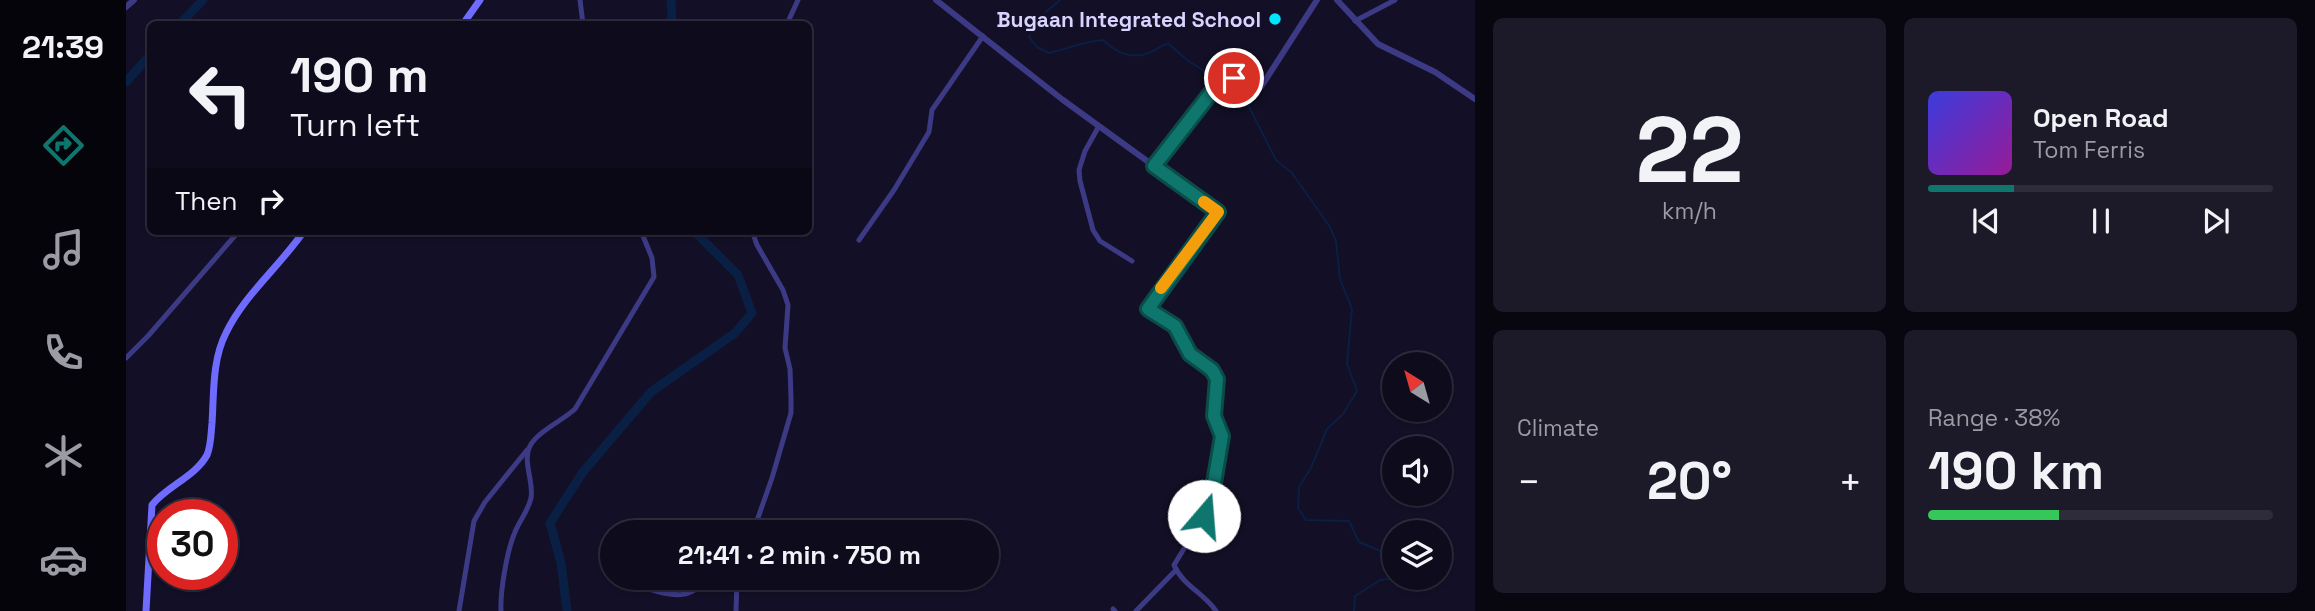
<!DOCTYPE html>
<meta charset="utf-8">
<style>
:root{--surface:#0e0b1c;--page:#1c1929;--text:#f1f3f6;--muted:#9b9ba3;--line:#2e2b3b;--accent:#0f766e}
body{margin:0;font-family:"Space Grotesk",sans-serif;background:var(--page);color:var(--text);height:100vh;display:flex;flex-direction:column;font-size:26px;white-space:nowrap}
*{box-sizing:border-box;margin:0}
p{font-size:23px;color:var(--muted)}
.icon{flex:none;width:38px;height:38px;fill:none;stroke:currentColor;stroke-width:2;stroke-linecap:round;stroke-linejoin:round}
.map{position:relative;flex:1;overflow:hidden}
.drawer{display:flex;flex-direction:column;gap:18px;padding:18px;background:#08060f;width:840px}
.drawer>*{flex:none}
.banner{position:absolute;left:21px;top:21px;width:665px;height:214px;border-radius:10px;box-shadow:0 2px 5px #0004,0 0 0 2px var(--line);background:#0e0b1c;color:var(--text);overflow:hidden}
.needle{width:46px;rotate:323deg}
.tools{position:absolute;left:1256px;top:352px;display:grid;gap:14px}
.tools a{display:grid;place-items:center;width:70px;height:70px;border-radius:50%;background:var(--surface);box-shadow:0 2px 5px #0004,0 0 0 2px var(--line);font-size:35px}
.speed{position:absolute;left:21px;top:499px;display:flex;gap:14px;font-size:35px;font-weight:700;text-align:center}
.speed>*{display:grid;place-content:center;width:91px;height:91px;border-radius:50%;background:var(--surface);box-shadow:0 2px 5px #0004,0 0 0 2px var(--line);line-height:1}
.speed .limit{border:10px solid #d22;background:#fff;color:#111}
.pin{position:absolute;display:grid;place-items:center;width:60px;height:60px;color:#fff;margin:-30px;border:4px solid #fff;border-radius:50%;box-shadow:0 2px 7px #0007}
.me{position:absolute;width:77px;margin:-38px;rotate:18deg;stroke-linejoin:round;filter:drop-shadow(0 0 5px #0008)}
.turn{display:flex;align-items:center;gap:24px;height:147px;padding:0 28px;font-size:32px}
.turn .icon{width:91px;height:91px;stroke-width:2.5}
.turn b{display:block;font-size:49px;line-height:60px}
.then{display:flex;align-items:center;height:66px;padding:0 28px;background:#0003;gap:14px;font-size:26px}
.big{font-size:52px;font-weight:700;line-height:1.1}
.drawer .card{flex:1;display:flex;flex-direction:column;justify-content:center;gap:10px;min-width:0;padding:0 24px;border-radius:10px;background:var(--page)}
.drawer .dial{align-items:center;gap:0}
.dial b{font-size:91px;line-height:1}
.song{display:flex;align-items:center;gap:21px}
.cover{width:84px;height:84px;border-radius:10px;background:linear-gradient(135deg,hsl(240 70% 55%),hsl(300 70% 35%))}
.played{height:7px;border-radius:4px;background:linear-gradient(90deg,var(--accent) 25%,var(--line) 25%)}
.keys{display:flex;justify-content:space-around;direction:ltr}
.heat{display:flex;justify-content:space-between;align-items:center;font-size:38px;direction:ltr}
.charge{height:10px;border-radius:5px;background:linear-gradient(90deg,#34c759 38%,var(--line) 0)}
.drawer .tiles{flex:1;display:grid;gap:18px;grid-template-columns:repeat(2,1fr)}
.trip{position:absolute;left:474px;top:520px;width:399px;height:70px;border-radius:35px;background:var(--surface);box-shadow:0 2px 5px #0004,0 0 0 2px var(--line);font-weight:700;line-height:70px;text-align:center}
main{display:flex;flex:1;min-height:0}
.tabs{display:flex;flex-direction:column;width:126px;justify-content:space-around;align-items:center;background:#06040b;color:var(--muted)}
.tabs .icon{width:49px;height:49px}
.tabs .current{color:var(--accent)}
.tabs b{font-size:32px;color:var(--text)}
.map>svg:first-child{display:block}
.lines{fill:none;stroke-linecap:round;stroke-linejoin:round}
.stream{stroke:#0a1f44;stroke-width:2}
.river{stroke:#0a1f44;stroke-width:9}
.minor{stroke:#3d3a85;stroke-width:5}
.tertiary{stroke:#3d3a85;stroke-width:6}
.secondary{stroke:#6f6bff;stroke-width:7}
.route-casing{stroke:#0a4d48;stroke-width:18}
.route{stroke:#0f766e;stroke-width:12}
.slow{stroke:#f59e0b;stroke-width:12}
.poi-dot{fill:#00e5ff;stroke:#130f26;stroke-width:2.5}
.labels{text-anchor:middle;dominant-baseline:central;stroke-width:7;stroke-linejoin:round;paint-order:stroke}
.poi-label{font-size:21px;font-weight:bold;fill:#d9d4ff;stroke:#130f26;text-anchor:end}
</style>
<main>
<nav class="tabs">
<b>21:39</b>
<svg class="icon current" aria-label="directions" viewBox="0 0 24 24"><path d="M12 3l9 9-9 9-9-9zM9 14v-3h6M13 9l2 2-2 2"/></svg>
<svg class="icon" aria-label="music" viewBox="0 0 24 24"><path d="M9 18V5l10-2v13"/><circle cx="6" cy="18" r="3"/><circle cx="16" cy="16" r="3"/></svg>
<svg class="icon" aria-label="phone" viewBox="0 0 24 24"><path d="M5 4h4l2 5-3 2q2 4 5 5l2-3 5 2v4C11 20 4 13 5 4z"/></svg>
<svg class="icon" aria-label="climate" viewBox="0 0 24 24"><path d="M12 3v18M4 7l16 10M4 17L20 7"/></svg>
<svg class="icon" aria-label="car" viewBox="0 0 24 24"><path d="M5 17H2v-5l4-1 3-4h7l3 4 3 1v5h-3M9 17h6M6 11h13"/><circle cx="7" cy="17" r="2"/><circle cx="17" cy="17" r="2"/></svg>
</nav>
<div class="map">
<svg width="1349" height="611" viewBox="0 0 1349 611">
<rect width="100%" height="100%" fill="#130f26"/>
<g class="lines">
<path class="stream" d="M 934,0 L 918,14 L 903,37 L 911,47 L 923,53 C 942,49 957,41 977,40 C 990,52 1004,60 1023,53 C 1030,50 1034,45 1043,44 L 1061,60 L 1091,79
M 1095,83 L 1115,95 L 1121,103 L 1150,160 L 1166,173 L 1204,227 L 1210,241 L 1214,279 L 1226,309 L 1221,364 L 1231,391 L 1217,414 L 1201,429 L 1185,468 L 1173,487 L 1172,508 L 1180,520 L 1223,521 L 1233,542 L 1269,557
M 1228,611 L 1229,596 L 1254,580 L 1271,578"/>
<path class="river" d="M 54,24 L 77,0
M 542,24 L 546,18 L 545,0
M 0,82 L 24,55
M 441,611 L 435,563 L 424,523 L 457,472 L 525,392 L 609,333 L 626,313 L 612,275 L 568,231"/>
<path class="minor" d="M 454,0 L 457,24
M 1229,21 L 1269,0
M 661,24 L 672,0
M 973,126 L 959,151 L 953,170 L 954,181 L 967,230 L 974,241 L 1006,261
M 1028,166 L 1092,212 L 1022,309 L 1049,326 L 1064,354 L 1086,370 L 1091,379 L 1088,416 L 1096,436 L 1087,489 L 1078,516 L 1048,565 C 1057,586 1078,593 1090,611
M 626,231 L 631,245 L 657,290 L 662,305 L 659,348 L 664,369 L 665,397 L 665,413 L 646,478 L 627,532
M 733,240 L 768,190 L 803,132 L 806,110 L 857,36
M 0,358 L 22,336 L 113,231
M 523,589 C 554,598 561,598 586,578
M 987,609 L 989,611
M 333,611 L 348,521 L 359,502 L 401,450
M 375,611 C 374,592 381,550 389,532 C 394,520 402,511 405,498 C 408,482 396,460 404,446 C 411,432 436,421 449,409 L 528,277 L 526,258 L 515,231
M 610,611 L 611,578
M 1010,611 L 1050,570"/>
<path class="tertiary" d="M 810,0 L 937,100 L 1028,166 L 1095,80 L 1101,76 L 1126,89 L 1135,87 L 1191,0
M 1211,0 L 1252,44 L 1309,72 L 1349,99
M 0,7 L 8,0"/>
<path class="secondary" d="M 337,24 L 354,0
M 20,611 L 26,505 C 41,486 69,477 81,455 C 85,446 85,433 86,423 C 88,394 86,360 100,333 C 118,295 154,266 178,231"/>
</g>
<g class="lines">
<g class="route-casing">
<path id="route" d="M 1078,516 L 1087,489 L 1096,436 L 1088,416 L 1091,379 L 1086,370 L 1064,354 L 1049,326 L 1022,309 L 1092,212 L 1028,166 L 1095,80 L 1101,76 L 1108,78"/>
</g>
<use href="#route" class="route"/>
<path class="slow" d="M 1035,288 L 1092,212 L 1078,202"/>
</g>
<circle class="poi-dot" cx="1149" cy="19" r="7"/>
<g class="labels">
<g class="poi-label">
<text x="1135" y="19">Bugaan Integrated School</text>
</g>
</g>
</svg>
<div class="tools">
<a><svg class="needle" viewBox="-14 -14 28 28"><path d="M0-13l5 13h-10z" fill="#e53935"/><path d="M0 13l5-13h-10z" fill="#9b9ba3"/></svg></a>
<a><svg class="icon" aria-label="sound" viewBox="0 0 24 24"><path d="M4 9h4l5-4v14l-5-4H4zM17 9q2 3 0 6"/></svg></a>
<a><svg class="icon" aria-label="layers" viewBox="0 0 24 24"><path d="M12 4l9 5-9 5-9-5zM3 14l9 5 9-5"/></svg></a>
</div>
<div class="speed"><div class="limit">30</div></div>
<div class="pin" style="left:1108px;top:78px;background:#d93025"><svg class="icon" aria-label="arrive" viewBox="0 0 24 24"><path d="M6 21V4h12l-3 4 3 4H6"/></svg></div>
<svg class="me" style="left:1078px;top:516px" viewBox="-20 -20 40 40"><circle r="19" fill="#fff"/><path d="M0-13L10 11 0 6-10 11z" fill="#0f766e"/></svg>
<div class="trip">21:41 · 2 min · 750 m</div>
<div class="banner">
<div class="turn"><svg class="icon" aria-label="left" viewBox="0 0 24 24"><path d="M17 20v-9H6M10 6l-5 5 5 5"/></svg><div><b>190 m</b>Turn left</div></div>
<div class="then">Then<svg class="icon" aria-label="right" viewBox="0 0 24 24"><path d="M7 20v-9h11M14 6l5 5-5 5"/></svg></div>
</div>
</div>
<section class="drawer">
<div class="tiles">
<div class="card dial"><b>22</b><p>km/h</p></div>
<div class="card">
<div class="song"><i class="cover"></i><div><b>Open Road</b><p>Tom Ferris</p></div></div>
<div class="played"></div>
<div class="keys"><svg class="icon" aria-label="previous" viewBox="0 0 24 24"><path d="M18 5L8 12l10 7zM5 5v14"/></svg><svg class="icon" aria-label="pause" viewBox="0 0 24 24"><path d="M8 5v14M16 5v14"/></svg><svg class="icon" aria-label="next" viewBox="0 0 24 24"><path d="M6 5l10 7-10 7zM19 5v14"/></svg></div>
</div>
<div class="card"><p>Climate</p>
<div class="heat"><a>−</a><b class="big">20°</b><a>+</a></div>
</div>
<div class="card"><p>Range · 38%</p><b class="big">190 km</b><div class="charge"></div></div>
</div>
</section>
</main>
